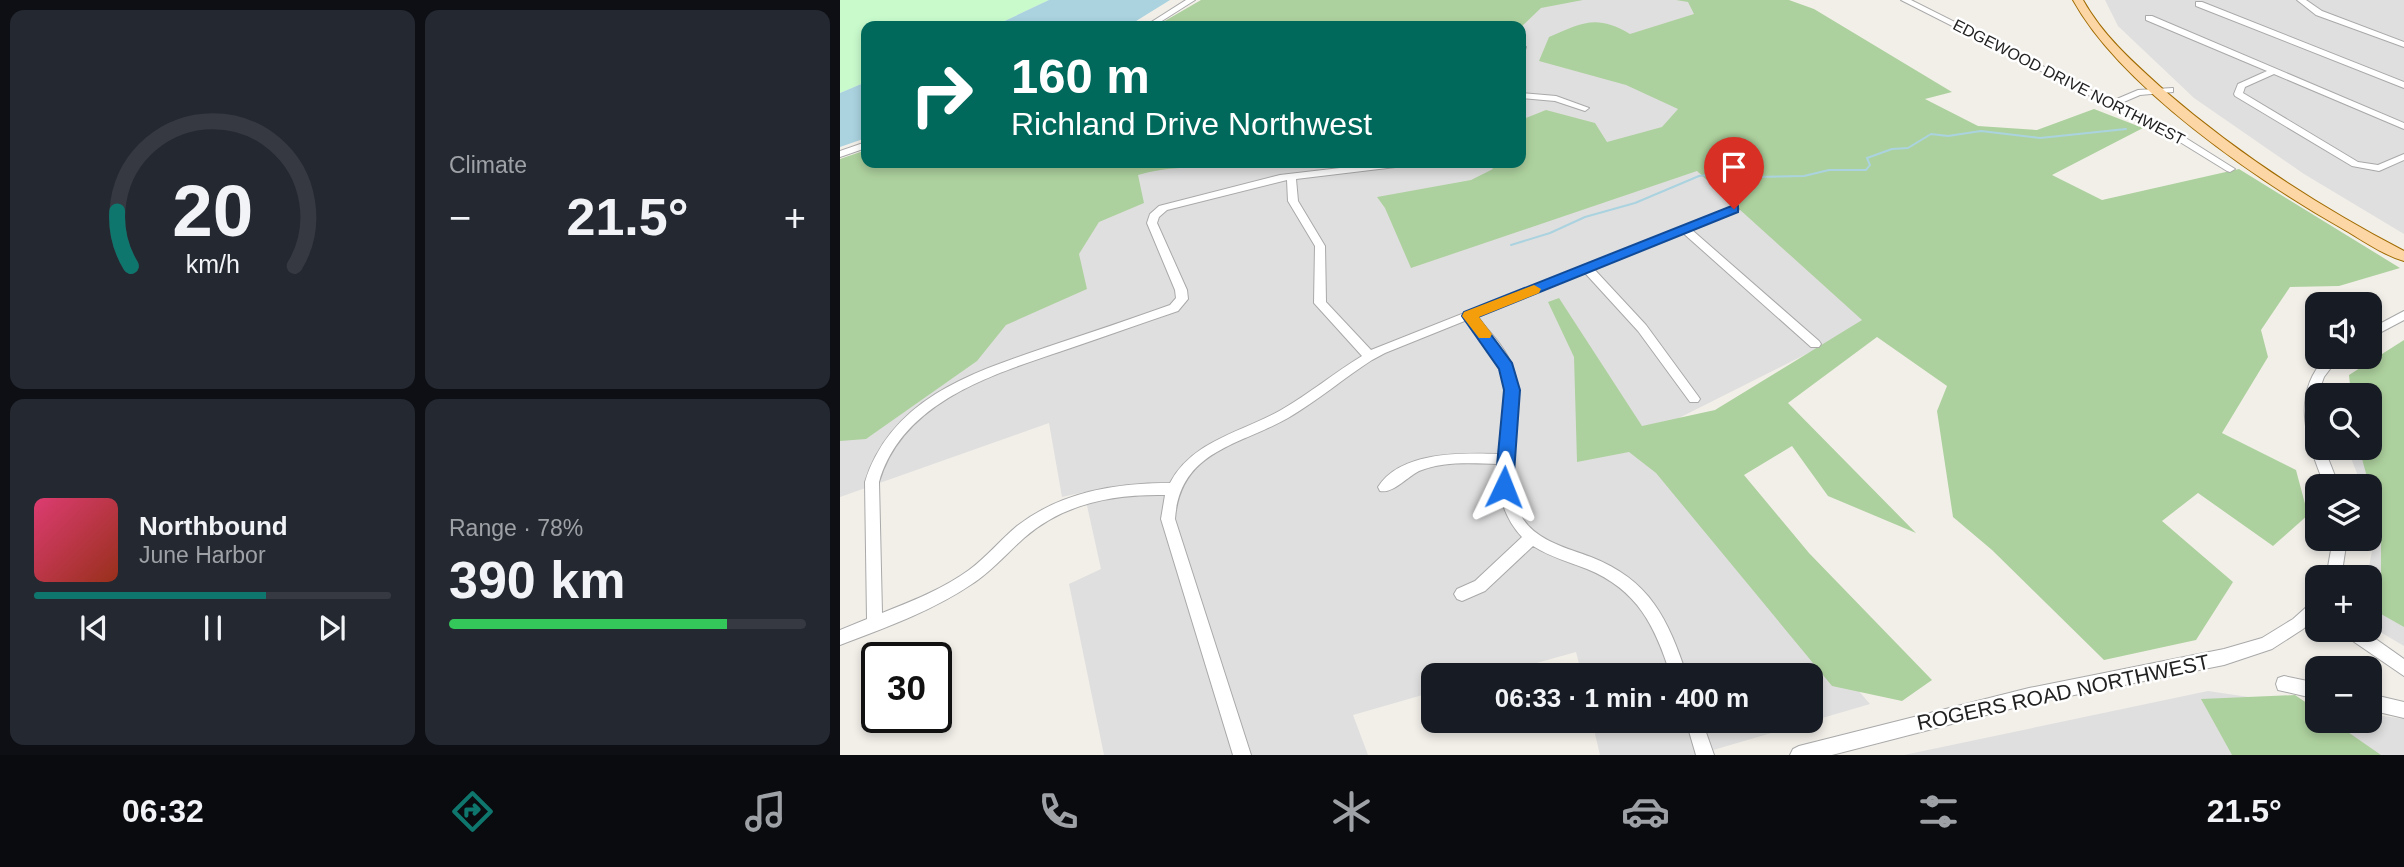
<!DOCTYPE html>
<meta charset="utf-8">
<style>
:root{--surface:#171b24;--page:#242831;--text:#f1f3f6;--muted:#9ea1a6;--line:#363941;--accent:#0f766e}
body{margin:0;font-family:Arial,sans-serif;background:var(--page);color:var(--text);height:100vh;display:flex;flex-direction:column;font-size:26px;white-space:nowrap}
*{box-sizing:border-box;margin:0}
p{font-size:23px;color:var(--muted)}
.icon{flex:none;width:38px;height:38px;fill:none;stroke:currentColor;stroke-width:2;stroke-linecap:round;stroke-linejoin:round}
.map{position:relative;flex:1;overflow:hidden}
.details{display:flex;flex-direction:column;gap:10px;padding:10px;background:#0d0f14;width:840px}
.details>*{flex:none}
.guide{position:absolute;left:21px;top:21px;width:665px;height:147px;border-radius:14px;box-shadow:0 4px 10px #0003;background:#00695c;color:#fff;overflow:hidden}
.controls{position:absolute;left:1465px;top:292px;display:grid;gap:14px}
.controls a{display:grid;place-items:center;width:77px;height:77px;border-radius:14px;background:var(--surface);box-shadow:0 4px 10px #0003;font-size:35px}
.speed{position:absolute;left:21px;top:642px;display:flex;gap:14px;font-size:35px;font-weight:700;text-align:center}
.speed>*{display:grid;place-content:center;width:91px;height:91px;border-radius:50%;background:var(--surface);box-shadow:0 4px 10px #0003;line-height:1}
.speed .limit{border:4px solid #111;border-radius:10px;background:#fff;color:#111}
.pin{position:absolute;display:grid;place-items:center;width:60px;height:60px;color:#fff;margin:-72px -30px;border-radius:50% 50% 50% 0;rotate:-45deg;box-shadow:0 0 7px #0007}
.pin .icon{rotate:45deg}
.me{position:absolute;width:77px;margin:-38px;rotate:2deg;stroke-linejoin:round;filter:drop-shadow(0 0 5px #0008)}
.turn{display:flex;align-items:center;gap:24px;height:147px;padding:0 35px;font-size:32px}
.turn .icon{width:91px;height:91px;stroke-width:2.5}
.turn b{display:block;font-size:49px;line-height:60px}
.big{font-size:52px;font-weight:700;line-height:1.1}
.details .widget{flex:1;display:flex;flex-direction:column;justify-content:center;gap:10px;min-width:0;padding:0 24px;border-radius:14px;background:var(--page)}
.details .dial{align-items:center;gap:0}
.dial svg{height:182px;overflow:visible;fill:none;stroke:var(--line);stroke-width:7;stroke-linecap:round;text-anchor:middle}
.dial text{fill:var(--text);stroke:none}
.song{display:flex;align-items:center;gap:21px}
.cover{width:84px;height:84px;border-radius:10px;background:linear-gradient(135deg,hsl(340 70% 55%),hsl(10 70% 35%))}
.played{height:7px;border-radius:4px;background:linear-gradient(90deg,var(--accent) 65%,var(--line) 65%)}
.keys{display:flex;justify-content:space-around;direction:ltr}
.heat{display:flex;justify-content:space-between;align-items:center;font-size:38px;direction:ltr}
.charge{height:10px;border-radius:5px;background:linear-gradient(90deg,#34c759 78%,var(--line) 0)}
.details .tiles{flex:1;display:grid;gap:10px;grid-template-columns:repeat(2,1fr)}
.trip{position:absolute;left:581px;top:663px;width:402px;height:70px;border-radius:14px;background:var(--surface);box-shadow:0 4px 10px #0003;font-weight:700;line-height:70px;text-align:center}
.menu{display:flex;height:112px;justify-content:space-around;align-items:center;background:#090b0e;color:var(--muted)}
.menu .icon{width:49px;height:49px}
.menu .active{color:var(--accent)}
.menu b{font-size:32px;color:var(--text)}
main{display:flex;flex:1;min-height:0}
.map>svg:first-child{display:block}
.residential{fill:#e0dfdf}
.forest{fill:#add19e}
.park{fill:#c8facc}
.water{fill:#aad3df}
.lines{fill:none;stroke-linecap:round;stroke-linejoin:round}
.stream{stroke:#aad3df;stroke-width:2}
.minor-casing{stroke:#a9a9a9;stroke-width:2}
.major-casing{stroke:#a06b00;stroke-width:2}
.minor{fill:#fff;fill-rule:evenodd}
.major{fill:#fcd6a4;fill-rule:evenodd}
.route{fill:#1a73e8;stroke:#114b97;stroke-width:2}
.slow{fill:#f59e0b}
.labels{text-anchor:middle;dominant-baseline:central;stroke-width:5;stroke-linejoin:round;paint-order:stroke}
.far-street-label{font-size:16px;fill:#222;stroke:#fff}
.near-street-label{font-size:21px;fill:#222;stroke:#fff}
</style>
<main>
<section class="details">
<div class="tiles">
<div class="widget dial"><svg viewBox="0 0 100 80">
<path d="M14 69A42 42 0 1 1 86 69"/>
<path d="M14 69A42 42 0 0 1 8 45" stroke="#0f766e"/>
<text x="50" y="56" font-size="32" font-weight="700">20</text>
<text x="50" y="72" font-size="11">km/h</text>
</svg></div>
<div class="widget"><p>Climate</p>
<div class="heat"><a>−</a><b class="big">21.5°</b><a>+</a></div>
</div>
<div class="widget">
<div class="song"><i class="cover"></i><div><b>Northbound</b><p>June Harbor</p></div></div>
<div class="played"></div>
<div class="keys"><svg class="icon" aria-label="previous" viewBox="0 0 24 24"><path d="M18 5L8 12l10 7zM5 5v14"/></svg><svg class="icon" aria-label="pause" viewBox="0 0 24 24"><path d="M8 5v14M16 5v14"/></svg><svg class="icon" aria-label="next" viewBox="0 0 24 24"><path d="M6 5l10 7-10 7zM19 5v14"/></svg></div>
</div>
<div class="widget"><p>Range · 78%</p><b class="big">390 km</b><div class="charge"></div></div>
</div>
</section>
<div class="map">
<svg width="1564" height="755" viewBox="0 0 1564 755">
<rect width="100%" height="100%" fill="#f2efe9"/>
<path class="residential" d="M 667,0 L 858,0 L 1036,319 L 799,438 L 1030,704 L 856,755 L 760,755 L 752,721 L 971,721 L 971,676 L 742,675 L 736,652 L 653,675 L 593,676 L 593,692 L 513,715 L 528,755 L 264,755 L 229,584 L 261,569 L 244,492 L 222,497 L 209,423 L 0,497 L 0,419 L 201,163 L 681,163 L 681,26 Z
M 1265,0 L 1564,0 L 1564,234 L 1464,174 L 1354,98 L 1278,26 Z
M 1564,348 L 1564,646 L 1530,626 L 1530,578 L 1527,577 L 1537,525 L 1530,506 L 1530,486 L 1522,486 L 1507,448 L 1530,448 L 1530,396 L 1503,395 L 1503,387 Z
M 1368,691 L 1477,707 L 1477,721 L 1530,721 L 1530,714 L 1564,719 L 1564,755 L 1064,755 Z"/>
<path class="forest" d="M 361,0 L 743,0 L 701,8 L 681,27 L 316,26 Z
M 836,0 L 949,0 L 974,9 L 1112,92 L 1085,99 L 1138,126 L 1197,130 L 1254,109 L 1303,128 L 1212,175 L 1262,200 L 1399,169 L 1560,268 L 1499,286 L 1450,287 L 1421,330 L 1428,357 L 1382,433 L 1456,470 L 1468,515 L 1433,546 L 1358,493 L 1322,521 L 1393,582 L 1356,640 L 1264,660 L 1152,550 L 1113,517 L 1097,411 L 1107,386 L 1037,337 L 948,403 L 1076,533 L 988,496 L 952,446 L 904,475 L 969,553 L 1092,680 L 1062,701 L 992,686 L 816,473 L 789,452 L 737,462 L 734,357 L 708,302 L 719,298 L 802,426 L 875,410 L 1022,320 L 857,171 L 571,268 L 545,208 L 537,197 L 631,180 L 653,169 L 648,163 L 681,163 L 681,120 L 706,110 L 755,123 L 767,142 L 822,127 L 838,109 L 786,85 L 699,61 L 709,37 C 742,23 756,14 790,34 L 854,14 L 848,2 Z
M 26,150 L 26,163 L 383,163 C 354,169 326,166 298,175 L 304,203 L 259,222 L 239,254 L 247,289 L 166,325 L 137,361 L 26,439 L 0,441 L 0,159 Z
M 1564,340 L 1564,627 L 1541,614 L 1541,528 L 1519,448 L 1530,448 L 1530,396 L 1511,395 L 1509,375 Z
M 1455,695 L 1477,710 L 1477,721 L 1492,721 L 1541,755 L 1392,755 L 1361,699 Z"/>
<path class="park" d="M 0,0 L 209,0 L 154,26 L 26,26 L 26,82 L 0,93 Z"/>
<path class="water" d="M 209,0 L 330,0 L 288,26 L 154,26 Z
M 26,82 L 26,138 L 0,147 L 0,93 Z"/>
<g class="lines">
<path class="stream" d="M 671,245 L 710,233 L 745,217 L 795,203 L 859,176 L 885,173 L 912,177 L 964,176 L 989,170 L 1026,170 L 1030,165 L 1027,158 L 1052,149 L 1068,148 L 1091,134 L 1108,136 L 1141,131 L 1200,138 L 1286,129"/>
<g class="minor-casing">
<path id="minor" d="M 346,0 L 355,0 L 314,26 L 305,26 Z
M 1061,0 L 1071,0 L 1272,101 L 1298,90 L 1333,88 L 1333,92 L 1300,95 L 1279,104 L 1341,135 L 1395,169 L 1390,172 L 1387,171 L 1335,139 Z
M 1457,0 L 1466,0 L 1482,11 L 1564,42 L 1564,47 L 1476,15 Z
M 1356,2 L 1362,2 L 1564,82 L 1564,88 L 1356,6 Z
M 1306,16 L 1312,16 L 1564,123 L 1564,129 L 1434,74 L 1405,87 L 1403,93 L 1518,162 L 1538,165 L 1564,154 L 1564,160 L 1539,171 L 1512,166 L 1395,96 L 1394,94 L 1398,84 L 1427,71 L 1306,20 Z
M 681,45 L 686,47 L 684,53 L 681,53 Z
M 681,93 L 716,96 L 749,108 L 745,111 L 715,101 L 681,98 Z
M 26,142 L 26,148 L 0,157 L 0,151 Z
M 543,163 L 569,163 L 564,166 L 456,179 L 458,201 L 485,246 L 486,302 L 531,350 L 894,206 L 899,209 L 898,211 L 852,230 L 979,341 L 981,344 L 979,347 L 971,347 L 843,233 L 754,269 L 806,325 L 858,396 L 860,399 L 858,402 L 850,402 L 798,331 L 745,273 L 636,316 C 650,332 666,348 673,368 C 691,417 653,472 683,519 C 698,541 727,548 751,557 C 810,580 828,619 847,676 L 831,676 C 815,626 798,590 747,569 C 729,562 710,557 693,546 L 645,591 L 622,601 L 617,599 L 614,594 L 617,589 L 635,581 L 682,537 C 663,517 657,491 658,464 C 632,463 603,461 579,471 C 567,477 553,494 540,491 L 538,487 C 561,451 622,453 659,454 C 663,423 673,389 658,360 C 650,345 637,333 627,320 L 545,353 L 532,360 C 504,378 477,401 448,418 C 399,446 340,450 335,519 L 411,755 L 393,755 L 321,519 L 325,495 C 274,494 224,503 184,538 C 167,553 152,571 132,584 C 92,611 45,628 0,645 L 0,630 L 27,619 L 25,482 C 52,396 137,371 213,345 C 252,332 291,319 330,305 L 336,298 L 335,290 L 307,223 L 310,214 L 319,206 L 440,175 ZM 447,180 L 448,201 L 475,246 L 474,303 L 522,356 C 494,373 469,394 441,410 C 401,433 353,440 330,483 C 275,483 221,492 177,526 C 160,540 147,557 129,570 C 103,589 72,601 42,613 L 39,482 C 62,402 151,375 222,351 C 261,338 299,324 338,311 L 348,299 L 347,290 L 317,223 L 319,217 L 327,210 Z
M 1564,311 L 1564,320 L 1530,338 L 1530,329 Z
M 1486,357 L 1499,357 L 1484,377 L 1477,396 L 1477,448 L 1484,448 L 1499,486 L 1485,486 C 1468,444 1449,396 1486,357 Z
M 1493,539 L 1507,539 L 1501,578 L 1486,578 Z
M 1477,600 L 1477,617 L 1463,629 L 1432,649 L 1384,665 L 1189,704 L 992,755 L 950,755 L 953,749 L 959,746 L 1189,688 L 1384,649 L 1422,638 L 1453,619 L 1472,602 Z
M 1502,630 L 1523,630 L 1564,659 L 1564,676 L 1504,635 Z
M 1444,676 L 1477,683 L 1477,699 L 1438,690 L 1436,684 L 1438,678 Z
M 1530,694 L 1564,702 L 1564,718 L 1530,710 Z
M 846,721 L 862,721 L 874,755 L 856,755 Z"/>
</g>
<g class="major-casing">
<path id="major" d="M 1233,0 L 1243,0 C 1263,36 1294,63 1325,91 C 1398,154 1478,206 1564,251 L 1564,261 C 1543,255 1522,240 1503,229 C 1417,180 1281,87 1233,0 Z"/>
</g>
<use href="#minor" class="minor"/>
<use href="#major" class="major"/>
</g>
<path class="route" d="M 894,205 L 898,206 L 898,212 L 638,317 L 672,363 L 680,390 L 673,487 L 670,492 L 664,494 L 658,492 L 655,487 L 664,390 L 659,369 L 624,319 L 622,316 L 624,312 Z"/>
<path class="slow" d="M 694,285 L 701,289 L 699,293 L 639,317 L 652,334 L 650,338 L 639,338 L 622,316 L 624,312 Z"/>
<g class="labels">
<g class="far-street-label">
<text transform="translate(1229 82) rotate(27)">EDGEWOOD DRIVE NORTHWEST</text>
</g>
<g class="near-street-label">
<text transform="translate(1223 692) rotate(-12)">ROGERS ROAD NORTHWEST</text>
</g>
</g>
</svg>
<div class="controls">
<a><svg class="icon" aria-label="sound" viewBox="0 0 24 24"><path d="M4 9h4l5-4v14l-5-4H4zM17 9q2 3 0 6"/></svg></a>
<a><svg class="icon" aria-label="search" viewBox="0 0 24 24"><circle cx="10" cy="10" r="6"/><path d="M15 15l6 6"/></svg></a>
<a><svg class="icon" aria-label="layers" viewBox="0 0 24 24"><path d="M12 4l9 5-9 5-9-5zM3 14l9 5 9-5"/></svg></a>
<a>+</a>
<a>−</a>
</div>
<div class="speed"><div class="limit">30</div></div>
<div class="pin" style="left:894px;top:209px;background:#d93025"><svg class="icon" aria-label="arrive" viewBox="0 0 24 24"><path d="M6 21V4h12l-3 4 3 4H6"/></svg></div>
<svg class="me" style="left:664px;top:487px" viewBox="-20 -20 40 40"><path d="M0-17L14 15 0 8-14 15z" fill="#1a73e8" stroke="#fff" stroke-width="4"/></svg>
<div class="trip">06:33 · 1 min · 400 m</div>
<div class="guide">
<div class="turn"><svg class="icon" aria-label="right" viewBox="0 0 24 24"><path d="M7 20v-9h11M14 6l5 5-5 5"/></svg><div><b>160 m</b>Richland Drive Northwest</div></div>
</div>
</div>
</main>
<nav class="menu">
<b>06:32</b>
<svg class="icon active" aria-label="directions" viewBox="0 0 24 24"><path d="M12 3l9 9-9 9-9-9zM9 14v-3h6M13 9l2 2-2 2"/></svg>
<svg class="icon" aria-label="music" viewBox="0 0 24 24"><path d="M9 18V5l10-2v13"/><circle cx="6" cy="18" r="3"/><circle cx="16" cy="16" r="3"/></svg>
<svg class="icon" aria-label="phone" viewBox="0 0 24 24"><path d="M5 4h4l2 5-3 2q2 4 5 5l2-3 5 2v4C11 20 4 13 5 4z"/></svg>
<svg class="icon" aria-label="climate" viewBox="0 0 24 24"><path d="M12 3v18M4 7l16 10M4 17L20 7"/></svg>
<svg class="icon" aria-label="car" viewBox="0 0 24 24"><path d="M5 17H2v-5l4-1 3-4h7l3 4 3 1v5h-3M9 17h6M6 11h13"/><circle cx="7" cy="17" r="2"/><circle cx="17" cy="17" r="2"/></svg>
<svg class="icon" aria-label="filters" viewBox="0 0 24 24"><path d="M4 7h16M4 17h16"/><circle cx="9" cy="7" r="2"/><circle cx="15" cy="17" r="2"/></svg>
<b>21.5°</b>
</nav>
